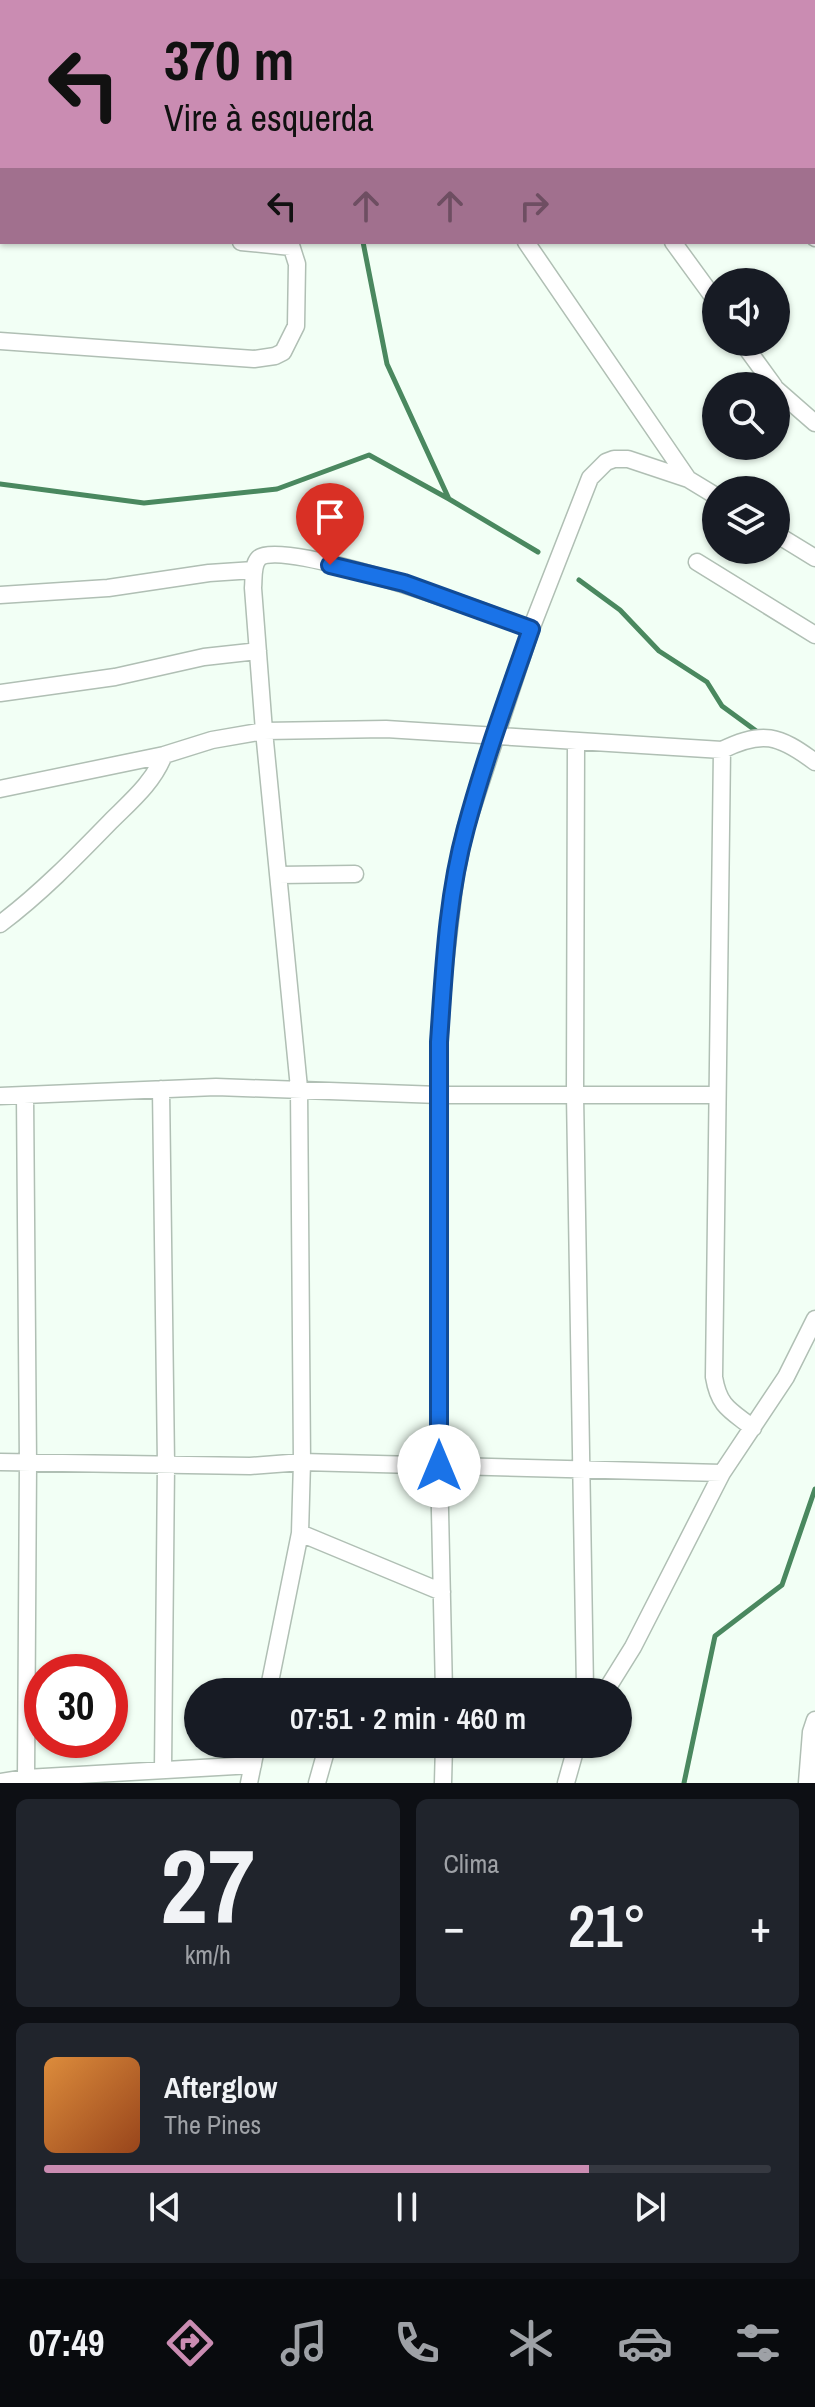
<!DOCTYPE html>
<html lang="pt">
<meta charset="utf-8">
<style>
:root{--surface:#171b24;--page:#20242c;--text:#f1f3f6;--muted:#9ea1a6;--line:#363941;--accent:#ca8cb2}
body{margin:0;font-family:"Archivo Narrow",sans-serif;background:var(--page);color:var(--text);height:100vh;display:flex;flex-direction:column;font-size:30px;white-space:nowrap}
*{box-sizing:border-box;margin:0}
p{font-size:26px;color:var(--muted)}
.icon{flex:none;width:44px;height:44px;fill:none;stroke:currentColor;stroke-width:2;stroke-linecap:round;stroke-linejoin:round}
.map{position:relative;height:1783px;overflow:hidden}
.sheet{display:flex;flex-direction:column;gap:16px;padding:16px;background:#0d0f14;flex:1}
.sheet>*{flex:none}
.top-card{position:absolute;left:0px;top:0px;width:816px;height:244px;box-shadow:0 2px 6px #0004;background:#ca8cb2;color:#111;overflow:hidden}
.fabs{position:absolute;left:702px;top:268px;display:grid;gap:16px}
.fabs a{display:grid;place-items:center;width:88px;height:88px;border-radius:50%;background:var(--surface);box-shadow:0 2px 6px #0004;font-size:40px}
.speed{position:absolute;left:24px;top:1654px;display:flex;gap:16px;font-size:40px;font-weight:700;text-align:center}
.speed>*{display:grid;place-content:center;width:104px;height:104px;border-radius:50%;background:var(--surface);box-shadow:0 2px 6px #0004;line-height:1}
.speed .limit{border:12px solid #d22;background:#fff;color:#111}
.pin{position:absolute;display:grid;place-items:center;width:68px;height:68px;color:#fff;margin:-82px -34px;border-radius:50% 50% 50% 0;rotate:-45deg;box-shadow:0 0 8px #0007}
.pin .icon{rotate:45deg}
.me{position:absolute;width:88px;margin:-44px;rotate:0deg;stroke-linejoin:round;filter:drop-shadow(0 0 6px #0008)}
.turn{display:flex;align-items:center;gap:28px;height:168px;padding:0 32px;font-size:36px}
.turn .icon{width:104px;height:104px;stroke-width:2.5}
.turn b{display:block;font-size:56px;line-height:68px}
.lanes{display:flex;align-items:center;height:76px;padding:0 32px;background:#0003;justify-content:center;gap:40px;direction:ltr}
.lanes .off{opacity:.35}
.big{font-size:60px;font-weight:600;line-height:1.1}
.sheet .widget{flex:1;display:flex;flex-direction:column;justify-content:center;gap:12px;min-width:0;padding:0 28px;border-radius:12px;background:var(--page)}
.sheet .dial{align-items:center;gap:0}
.dial b{font-size:104px;line-height:1}
.song{display:flex;align-items:center;gap:24px}
.cover{width:96px;height:96px;border-radius:12px;background:linear-gradient(135deg,hsl(30 70% 55%),hsl(20 70% 35%))}
.played{height:8px;border-radius:4px;background:linear-gradient(90deg,var(--accent) 75%,var(--line) 75%)}
.keys{display:flex;justify-content:space-around;direction:ltr}
.heat{display:flex;justify-content:space-between;align-items:center;font-size:44px;direction:ltr}
.sheet .tiles{flex:1;display:grid;gap:16px;grid-template-columns:1fr 1fr}
.widget:last-child{grid-column:span 2}
.trip{position:absolute;left:184px;top:1678px;width:448px;height:80px;border-radius:40px;background:var(--surface);box-shadow:0 2px 6px #0004;font-weight:600;line-height:80px;text-align:center}
.tabs{display:flex;height:128px;justify-content:space-around;align-items:center;background:#090b0e;color:var(--muted)}
.tabs .icon{width:56px;height:56px}
.tabs .on{color:var(--accent)}
.tabs b{font-size:36px;color:var(--text)}
.map>svg:first-child{display:block}
.lines{fill:none;stroke-linecap:round;stroke-linejoin:round}
.stream{stroke:#4a885f;stroke-width:5}
.street-casing{stroke:#b0bfb4;stroke-width:19}
.street{stroke:#fff;stroke-width:16}
.route-casing{stroke:#114b97;stroke-width:20}
.route{stroke:#1a73e8;stroke-width:14}
</style>
<div class="map">
<svg width="815" height="1783" viewBox="0 0 815 1783">
<rect width="100%" height="100%" fill="#f2fff5"/>
<g class="lines">
<path class="stream" d="M 344,2 L 344,0
M 363,242 L 387,364 L 449,499 L 538,552
M 0,484 L 144,503 L 277,489 L 369,455 L 449,499
M 579,580 L 620,610 L 659,651 L 707,682 L 722,706 L 759,733
M 684,1783 L 715,1636 L 782,1585 L 815,1489"/>
<g class="street-casing">
<path id="street" d="M 795,0 L 795,2
M 56,2 L 57,0
M 183,2 L 183,0
M 312,2 L 312,0
M 435,2 L 435,0
M 551,2 L 551,0
M 669,2 L 669,0
M 814,39 L 815,40
M 0,104 L 2,103
M 0,181 L 2,181
M 0,224 L 2,224
M 814,236 L 815,238
M 241,242 L 291,247
M 526,242 L 688,479
M 673,242 L 716,301
M 0,341 L 254,359 L 275,356 L 283,352 L 296,326 L 297,264 L 290,242
M 742,342 L 774,386
M 776,389 L 815,423
M 776,534 L 815,558
M 697,562 L 815,635
M 0,595 L 108,588 L 209,573 L 254,570
M 0,693 L 115,677 L 204,657 L 258,651
M 576,743 L 575,1095 L 585,1689
M 722,750 L 714,1377 C 719,1407 730,1410 753,1428
M 0,789 L 164,755 L 212,740 L 264,731 L 386,729 L 722,750 C 762,730 779,735 815,762
M 278,875 L 355,874
M 0,924 C 40,894 75,858 110,822 C 131,801 153,783 164,755
M 161,1089 L 166,1464 L 163,1769
M 25,1095 L 28,1463 L 26,1778
M 0,1096 L 216,1087 L 439,1095 L 716,1095
M 0,1462 L 250,1466 L 302,1462 L 722,1473
M 300,1533 L 442,1592
M 268,1692 L 300,1533 L 302,1462 L 299,1088 L 264,731 L 253,588 C 254,579 252,565 259,558 C 282,536 496,616 531,629
M 444,1692 L 439,1466 L 439,1042 L 444,971 L 455,878 L 465,830 L 531,629 L 590,478 L 606,462 L 614,459 L 628,459 L 688,479 L 716,496
M 498,1692 L 593,1689
M 605,1692 L 633,1647 L 722,1473 L 786,1377 L 815,1319
M 0,1782 L 26,1778 L 253,1765
M 249,1783 L 257,1744
M 317,1783 L 328,1744
M 443,1783 L 444,1744
M 566,1783 L 577,1744
M 807,1783 L 811,1732 L 815,1720"/>
</g>
<use href="#street" class="street"/>
</g>
<g class="lines">
<g class="route-casing">
<path id="route" d="M 330,565 L 404,583 L 531,629 C 508,695 484,761 466,828 C 447,897 444,971 439,1042 L 439,1466"/>
</g>
<use href="#route" class="route"/>
</g>
</svg>
<div class="fabs">
<a><svg class="icon" aria-label="sound" viewBox="0 0 24 24"><path d="M4 9h4l5-4v14l-5-4H4zM17 9q2 3 0 6"/></svg></a>
<a><svg class="icon" aria-label="search" viewBox="0 0 24 24"><circle cx="10" cy="10" r="6"/><path d="M15 15l6 6"/></svg></a>
<a><svg class="icon" aria-label="layers" viewBox="0 0 24 24"><path d="M12 4l9 5-9 5-9-5zM3 14l9 5 9-5"/></svg></a>
</div>
<div class="speed"><div class="limit">30</div></div>
<div class="pin" style="left:330px;top:565px;background:#d93025"><svg class="icon" aria-label="arrive" viewBox="0 0 24 24"><path d="M6 21V4h12l-3 4 3 4H6"/></svg></div>
<svg class="me" style="left:439px;top:1466px" viewBox="-20 -20 40 40"><circle r="19" fill="#fff"/><path d="M0-13L10 11 0 6-10 11z" fill="#1a73e8"/></svg>
<div class="trip">07:51 · 2 min · 460 m</div>
<div class="top-card">
<div class="turn"><svg class="icon" aria-label="left" viewBox="0 0 24 24"><path d="M17 20v-9H6M10 6l-5 5 5 5"/></svg><div><b>370 m</b>Vire à esquerda</div></div>
<div class="lanes"><svg class="icon" aria-label="left" viewBox="0 0 24 24"><path d="M17 20v-9H6M10 6l-5 5 5 5"/></svg><svg class="icon off" aria-label="ahead" viewBox="0 0 24 24"><path d="M12 20V5M6 11l6-6 6 6"/></svg><svg class="icon off" aria-label="ahead" viewBox="0 0 24 24"><path d="M12 20V5M6 11l6-6 6 6"/></svg><svg class="icon off" aria-label="right" viewBox="0 0 24 24"><path d="M7 20v-9h11M14 6l5 5-5 5"/></svg></div>
</div>
</div>
<section class="sheet">
<div class="tiles">
<div class="widget dial"><b>27</b><p>km/h</p></div>
<div class="widget"><p>Clima</p>
<div class="heat"><a>−</a><b class="big">21°</b><a>+</a></div>
</div>
<div class="widget">
<div class="song"><i class="cover"></i><div><b>Afterglow</b><p>The Pines</p></div></div>
<div class="played"></div>
<div class="keys"><svg class="icon" aria-label="previous" viewBox="0 0 24 24"><path d="M18 5L8 12l10 7zM5 5v14"/></svg><svg class="icon" aria-label="pause" viewBox="0 0 24 24"><path d="M8 5v14M16 5v14"/></svg><svg class="icon" aria-label="next" viewBox="0 0 24 24"><path d="M6 5l10 7-10 7zM19 5v14"/></svg></div>
</div>
</div>
</section>
<nav class="tabs">
<b>07:49</b>
<svg class="icon on" aria-label="directions" viewBox="0 0 24 24"><path d="M12 3l9 9-9 9-9-9zM9 14v-3h6M13 9l2 2-2 2"/></svg>
<svg class="icon" aria-label="music" viewBox="0 0 24 24"><path d="M9 18V5l10-2v13"/><circle cx="6" cy="18" r="3"/><circle cx="16" cy="16" r="3"/></svg>
<svg class="icon" aria-label="phone" viewBox="0 0 24 24"><path d="M5 4h4l2 5-3 2q2 4 5 5l2-3 5 2v4C11 20 4 13 5 4z"/></svg>
<svg class="icon" aria-label="climate" viewBox="0 0 24 24"><path d="M12 3v18M4 7l16 10M4 17L20 7"/></svg>
<svg class="icon" aria-label="car" viewBox="0 0 24 24"><path d="M5 17H2v-5l4-1 3-4h7l3 4 3 1v5h-3M9 17h6M6 11h13"/><circle cx="7" cy="17" r="2"/><circle cx="17" cy="17" r="2"/></svg>
<svg class="icon" aria-label="filters" viewBox="0 0 24 24"><path d="M4 7h16M4 17h16"/><circle cx="9" cy="7" r="2"/><circle cx="15" cy="17" r="2"/></svg>
</nav>
